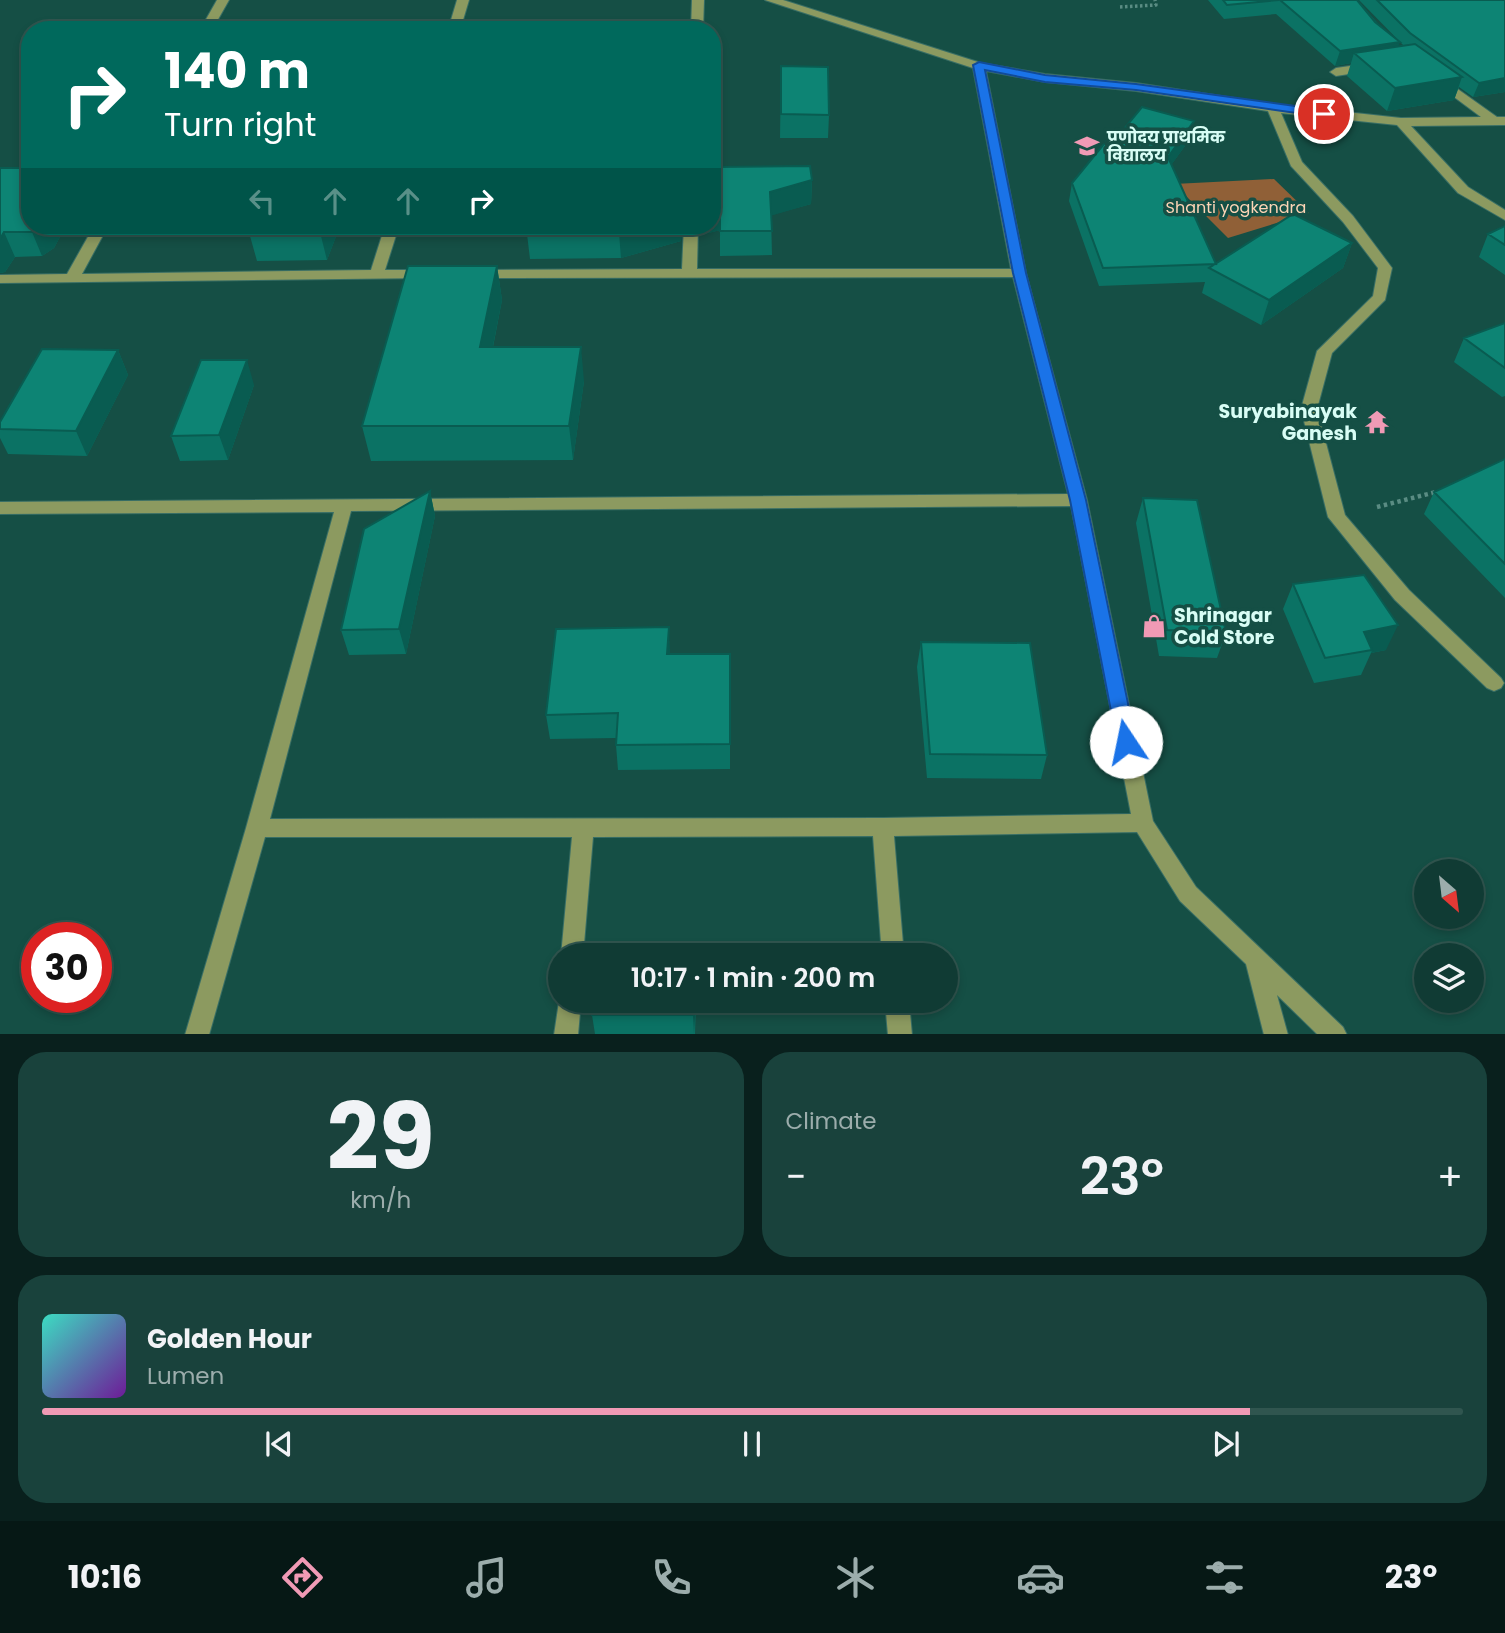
<!DOCTYPE html>
<meta charset="utf-8">
<style>
:root{--surface:#103b34;--page:#19423c;--text:#f1f3f6;--muted:#9cadac;--line:#30554f;--accent:#f09ab5}
body{margin:0;font-family:Poppins,"Noto Sans Devanagari",sans-serif;background:var(--page);color:var(--text);height:100vh;display:flex;flex-direction:column;font-size:26px;white-space:nowrap}
*{box-sizing:border-box;margin:0}
p{font-size:23px;color:var(--muted)}
.icon{flex:none;width:38px;height:38px;fill:none;stroke:currentColor;stroke-width:2;stroke-linecap:round;stroke-linejoin:round}
.map{position:relative;height:1034px;overflow:hidden}
.side{display:flex;flex-direction:column;gap:18px;padding:18px;background:#09201d;flex:1}
.side>*{flex:none}
.top-card{position:absolute;left:21px;top:21px;width:700px;height:214px;border-radius:28px;box-shadow:0 4px 10px #0003,0 0 0 2px var(--line);background:#00695c;color:#fff;overflow:hidden}
.needle{width:46px;rotate:152deg}
.fabs{position:absolute;left:1414px;top:859px;display:grid;gap:14px}
.fabs a{display:grid;place-items:center;width:70px;height:70px;border-radius:50%;background:var(--surface);box-shadow:0 4px 10px #0003,0 0 0 2px var(--line);font-size:35px}
.speed{position:absolute;left:21px;top:922px;display:flex;gap:14px;font-size:35px;font-weight:700;text-align:center}
.speed>*{display:grid;place-content:center;width:91px;height:91px;border-radius:50%;background:var(--surface);box-shadow:0 4px 10px #0003,0 0 0 2px var(--line);line-height:1}
.speed .limit{border:10px solid #d22;background:#fff;color:#111}
.pin{position:absolute;display:grid;place-items:center;width:60px;height:60px;color:#fff;margin:-30px;border:4px solid #fff;border-radius:50%;box-shadow:0 2px 7px #0007}
.me{position:absolute;width:77px;margin:-38px;rotate:349deg;stroke-linejoin:round;filter:drop-shadow(0 0 5px #0008)}
.turn{display:flex;align-items:center;gap:24px;height:147px;padding:0 28px;font-size:32px}
.turn .icon{width:91px;height:91px;stroke-width:2.5}
.turn b{display:block;font-size:49px;line-height:60px}
.lanes{display:flex;align-items:center;height:66px;padding:0 28px;background:#0003;justify-content:center;gap:35px;direction:ltr}
.lanes .off{opacity:.35}
.big{font-size:52px;font-weight:600;line-height:1.1}
.side .tile{flex:1;display:flex;flex-direction:column;justify-content:center;gap:10px;min-width:0;padding:0 24px;border-radius:28px;background:var(--page)}
.side .dial{align-items:center;gap:0}
.dial b{font-size:91px;line-height:1}
.song{display:flex;align-items:center;gap:21px}
.cover{width:84px;height:84px;border-radius:10px;background:linear-gradient(135deg,hsl(170 70% 55%),hsl(280 70% 35%))}
.played{height:7px;border-radius:4px;background:linear-gradient(90deg,var(--accent) 85%,var(--line) 85%)}
.keys{display:flex;justify-content:space-around;direction:ltr}
.heat{display:flex;justify-content:space-between;align-items:center;font-size:38px;direction:ltr}
.side .tiles{flex:1;display:grid;gap:18px;grid-template-columns:1fr 1fr}
.tile:last-child{grid-column:span 2}
.trip{position:absolute;left:548px;top:943px;width:410px;height:70px;border-radius:35px;background:var(--surface);box-shadow:0 4px 10px #0003,0 0 0 2px var(--line);font-weight:600;line-height:70px;text-align:center}
.dock{display:flex;height:112px;justify-content:space-around;align-items:center;background:#061815;color:var(--muted)}
.dock .icon{width:49px;height:49px}
.dock .active{color:var(--accent)}
.dock b{font-size:32px;color:var(--text)}
.map>svg:first-child{display:block}
.green{fill:#906037}
.lines{fill:none;stroke-linecap:round;stroke-linejoin:round}
.minor-casing{stroke:#386e65;stroke-width:2}
.path-far1{stroke:#5a8c83;stroke-width:3.5;stroke-dasharray:2.5 2.5;stroke-linecap:butt}
.path{stroke:#5a8c83;stroke-width:4.5;stroke-dasharray:3.5 3.5;stroke-linecap:butt}
.minor{fill:#8c9a60;fill-rule:evenodd}
.wall{fill:#0b7264}
.shaded-wall{fill:#095c51}
.building{fill:#0d8474;stroke:#095c51;stroke-width:2}
.route{fill:#1a73e8;stroke:#114b97;stroke-width:2}
.labels{text-anchor:middle;dominant-baseline:central;stroke-width:7;stroke-linejoin:round;paint-order:stroke}
.far-poi-label{font-size:16px;font-weight:bold;fill:#d8fdf5;stroke:#154f45;text-anchor:start}
.far-park-label{font-size:16px;fill:#fdd5b6;stroke:#154f45}
.poi-label{font-size:19px;font-weight:bold;fill:#d8fdf5;stroke:#154f45;text-anchor:end}
</style>
<div class="map">
<svg width="1505" height="1035" viewBox="0 0 1505 1035">
<rect width="100%" height="100%" fill="#154f45"/>
<path class="green" d="M 1274,179 L 1309,213 L 1228,238 L 1174,184 Z"/>
<g class="lines">
<g class="minor-casing">
<path id="minor" d="M 217,0 L 229,0 L 212,30 L 200,30 Z
M 457,0 L 469,0 L 460,30 L 448,30 Z
M 692,0 L 704,0 L 703,30 L 691,30 Z
M 765,0 L 783,0 L 981,63 L 1045,74 L 1136,83 L 1273,104 L 1401,118 L 1481,117 L 1434,82 L 1432,79 L 1438,75 L 1497,117 L 1505,117 L 1505,125 L 1411,126 L 1468,187 L 1505,210 L 1505,220 L 1458,193 L 1397,125 L 1281,113 L 1302,162 L 1353,216 L 1392,268 L 1385,300 L 1332,353 L 1317,409 L 1345,515 L 1409,590 L 1501,678 L 1504,683 L 1501,688 L 1494,691 L 1487,688 L 1395,600 L 1328,517 L 1301,409 L 1317,351 L 1373,296 L 1378,268 L 1343,222 L 1291,166 L 1268,111 L 1136,91 L 1045,82 L 986,71 L 1026,273 L 1087,500 L 1153,821 L 1196,887 L 1343,1027 L 1347,1035 L 1318,1035 L 1277,995 L 1288,1035 L 1264,1035 L 1246,964 L 1180,901 L 1137,832 L 894,836 L 904,956 L 882,956 L 873,836 L 593,837 L 583,956 L 561,956 L 572,837 L 265,837 L 209,1035 L 185,1035 L 246,828 L 334,512 L 0,514 L 0,502 L 1068,494 L 1013,277 L 477,278 L 470,274 L 477,270 L 682,269 L 684,226 L 698,226 L 697,269 L 1011,269 L 973,68 ZM 1071,506 L 1131,814 L 883,818 L 270,819 L 351,511 Z
M 1371,63 L 1377,67 L 1375,70 L 1336,76 L 1330,72 L 1336,68 Z
M 94,226 L 108,226 L 82,274 L 371,270 L 385,226 L 399,226 L 385,270 L 428,270 L 435,274 L 428,278 L 0,283 L 0,275 L 67,274 Z
M 560,995 L 560,1001 L 581,1001 L 578,1035 L 554,1035 Z
M 885,1001 L 909,1001 L 912,1035 L 888,1035 Z"/>
</g>
<path class="path-far1" d="M 1120,7 L 1156,5 L 1155,0"/>
<path class="path" d="M 1377,507 L 1436,492"/>
<use href="#minor" class="minor"/>
</g>
<path class="wall" d="M 1208,0 L 1357,0 L 1398,46 L 1404,46 L 1359,0 L 1505,0 L 1505,92 L 1473,97 L 1459,87 L 1454,100 L 1387,111 L 1347,76 L 1351,63 L 1335,66 L 1276,14 L 1224,19 Z
M 781,66 L 829,115 L 828,138 L 780,138 Z
M 1190,139 L 1171,165 L 1216,264 L 1352,243 L 1343,268 L 1261,325 L 1202,293 L 1205,282 L 1099,286 L 1069,201 L 1072,183 L 1114,141 Z
M 0,168 L 30,226 L 66,226 L 54,248 L 42,256 L 15,257 L 5,272 L 0,273 Z
M 812,180 L 811,204 L 771,215 L 772,255 L 720,256 L 720,230 L 700,235 L 698,226 L 712,226 Z
M 340,226 L 327,260 L 257,261 L 250,236 Z
M 529,226 L 682,226 L 681,241 L 621,258 L 530,259 L 527,234 Z
M 1505,226 L 1505,275 L 1479,257 L 1488,234 Z
M 497,266 L 502,300 L 493,347 L 584,381 L 573,460 L 371,461 L 362,426 Z
M 1505,323 L 1505,396 L 1502,397 L 1454,362 L 1464,338 Z
M 118,350 L 128,375 L 87,456 L 8,454 L 0,438 L 0,422 Z
M 254,385 L 228,460 L 180,461 L 171,436 Z
M 1505,459 L 1505,598 L 1424,514 L 1434,492 Z
M 430,491 L 435,516 L 406,654 L 349,655 L 341,630 Z
M 1143,498 L 1226,633 L 1217,658 L 1159,656 L 1136,523 Z
M 1293,584 L 1386,650 L 1371,653 L 1361,675 L 1314,683 L 1283,609 Z
M 921,642 L 1047,755 L 1041,779 L 927,778 L 917,667 Z
M 670,654 L 730,654 L 730,769 L 618,770 L 616,745 L 616,738 L 550,739 L 546,715 Z
M 594,1001 L 696,1001 L 695,1034 L 595,1034 L 592,1015 Z"/>
<path class="shaded-wall" d="M 1400,42 L 1395,56 L 1354,53 L 1351,63 L 1335,66 L 1340,51 Z
M 1462,77 L 1454,100 L 1387,111 L 1395,88 Z
M 1505,78 L 1505,92 L 1473,97 L 1479,83 Z
M 1194,121 L 1190,139 L 1164,175 L 1168,157 Z
M 812,180 L 811,204 L 770,216 L 770,192 Z
M 720,205 L 721,230 L 700,235 L 700,226 L 712,226 L 712,208 Z
M 41,226 L 66,226 L 54,248 L 42,256 L 32,232 Z
M 325,226 L 340,226 L 327,260 L 321,236 Z
M 647,226 L 682,226 L 681,241 L 621,258 L 619,233 Z
M 4,232 L 15,257 L 5,272 L 0,273 L 0,239 Z
M 1352,243 L 1343,268 L 1261,325 L 1269,300 Z
M 497,266 L 502,300 L 486,381 L 480,347 Z
M 581,347 L 584,381 L 573,460 L 569,426 Z
M 118,350 L 128,375 L 87,456 L 76,431 Z
M 247,360 L 254,385 L 228,460 L 219,435 Z
M 430,491 L 435,516 L 406,654 L 399,629 Z
M 1398,625 L 1386,650 L 1371,653 L 1372,650 L 1364,632 Z
M 669,627 L 670,652 L 669,679 L 667,654 Z
M 694,1001 L 696,1001 L 694,1034 L 693,1015 Z"/>
<path class="building" d="M 1223,0 L 1279,0 L 1227,5 Z
M 1280,0 L 1357,0 L 1375,22 L 1400,42 L 1340,51 Z
M 1377,0 L 1505,0 L 1505,78 L 1479,83 L 1410,33 Z
M 459,22 L 558,22 L 557,30 L 457,30 Z
M 266,23 L 311,23 L 308,30 L 263,30 Z
M 1415,44 L 1462,77 L 1395,88 L 1354,53 Z
M 781,66 L 828,67 L 829,115 L 781,114 Z
M 1142,107 L 1194,121 L 1168,157 L 1216,264 L 1103,268 L 1072,183 L 1108,139 L 1114,141 Z
M 810,166 L 812,180 L 770,192 L 772,231 L 720,231 L 720,205 L 712,208 L 712,167 Z
M 0,168 L 30,168 L 30,226 L 41,226 L 32,232 L 4,232 L 0,239 Z
M 1293,214 L 1352,243 L 1269,300 L 1209,268 Z
M 254,226 L 325,226 L 321,236 L 250,236 Z
M 529,226 L 647,226 L 619,233 L 527,234 Z
M 1505,226 L 1505,245 L 1488,234 Z
M 408,266 L 497,266 L 480,347 L 581,347 L 569,426 L 362,426 Z
M 1505,323 L 1505,368 L 1464,338 Z
M 42,349 L 118,350 L 76,431 L 0,429 L 0,422 Z
M 201,360 L 247,360 L 219,435 L 171,436 Z
M 1505,459 L 1505,564 L 1434,492 Z
M 430,491 L 399,629 L 341,630 L 364,529 Z
M 1143,498 L 1197,500 L 1226,633 L 1167,630 Z
M 1364,575 L 1398,625 L 1364,632 L 1372,650 L 1325,658 L 1293,584 Z
M 669,627 L 667,654 L 730,654 L 730,744 L 616,745 L 618,713 L 546,715 L 556,629 Z
M 921,642 L 1030,643 L 1047,755 L 930,754 Z
M 696,954 L 696,956 L 598,956 L 598,955 Z
M 594,1001 L 694,1001 L 693,1015 L 592,1015 Z"/>
<path class="route" d="M 979,62 L 1045,75 L 1136,84 L 1324,110 L 1330,114 L 1324,117 L 1136,90 L 1045,82 L 985,70 L 1026,273 L 1086,500 L 1136,742 L 1133,748 L 1126,750 L 1120,748 L 1117,742 L 1070,500 L 1013,273 L 973,65 Z"/>
<defs>
<g id="school-bare" transform="scale(1.89)"><path d="M0-5L7-2L0 1L-7-2ZM-4 1L0 2.5L4 1V4Q0 6-4 4Z" fill="#f09ab5" stroke="#154f45" stroke-width="2.5" paint-order="stroke"/></g>
<g id="temple-bare" transform="scale(1.89)"><path d="M0-6L5-2H3V0L6.5 2.5H4V6H1.5V3h-3V6H-4V2.5H-6.5L-3 0V-2H-5Z" fill="#f09ab5" stroke="#154f45" stroke-width="2.5" paint-order="stroke"/></g>
<g id="shop-bare" transform="scale(1.89)"><path d="M-5-2.5h2.3a2.7 3.5 0 0 1 5.4 0H5L5.5 6h-11ZM-1.5-2.5h3a1.5 2.3 0 0 0-3 0Z" fill="#f09ab5" stroke="#154f45" stroke-width="2.5" paint-order="stroke"/></g>
</defs>
<g fill-rule="evenodd">
<use href="#school-bare" x="1087" y="146"/>
<use href="#temple-bare" x="1377" y="422"/>
<use href="#shop-bare" x="1154" y="626"/>
</g>
<g class="labels">
<g class="far-poi-label">
<text x="1107" y="137">प्रणोदय प्राथमिक<tspan x="1107" dy="18">विद्यालय</tspan></text>
</g>
<g class="far-park-label">
<text x="1236" y="207">Shanti yogkendra</text>
</g>
<g class="poi-label">
<text x="1357" y="411">Suryabinayak<tspan x="1357" dy="22">Ganesh</tspan></text>
<text x="1174" y="615" text-anchor="start">Shrinagar<tspan x="1174" dy="22">Cold Store</tspan></text>
</g>
</g>
</svg>
<div class="fabs">
<a><svg class="needle" viewBox="-14 -14 28 28"><path d="M0-13l5 13h-10z" fill="#e53935"/><path d="M0 13l5-13h-10z" fill="#9cadac"/></svg></a>
<a><svg class="icon" aria-label="layers" viewBox="0 0 24 24"><path d="M12 4l9 5-9 5-9-5zM3 14l9 5 9-5"/></svg></a>
</div>
<div class="speed"><div class="limit">30</div></div>
<div class="pin" style="left:1324px;top:114px;background:#d93025"><svg class="icon" aria-label="arrive" viewBox="0 0 24 24"><path d="M6 21V4h12l-3 4 3 4H6"/></svg></div>
<svg class="me" style="left:1126px;top:742px" viewBox="-20 -20 40 40"><circle r="19" fill="#fff"/><path d="M0-13L10 11 0 6-10 11z" fill="#1a73e8"/></svg>
<div class="trip">10:17 · 1 min · 200 m</div>
<div class="top-card">
<div class="turn"><svg class="icon" aria-label="right" viewBox="0 0 24 24"><path d="M7 20v-9h11M14 6l5 5-5 5"/></svg><div><b>140 m</b>Turn right</div></div>
<div class="lanes"><svg class="icon off" aria-label="left" viewBox="0 0 24 24"><path d="M17 20v-9H6M10 6l-5 5 5 5"/></svg><svg class="icon off" aria-label="ahead" viewBox="0 0 24 24"><path d="M12 20V5M6 11l6-6 6 6"/></svg><svg class="icon off" aria-label="ahead" viewBox="0 0 24 24"><path d="M12 20V5M6 11l6-6 6 6"/></svg><svg class="icon" aria-label="right" viewBox="0 0 24 24"><path d="M7 20v-9h11M14 6l5 5-5 5"/></svg></div>
</div>
</div>
<section class="side">
<div class="tiles">
<div class="tile dial"><b>29</b><p>km/h</p></div>
<div class="tile"><p>Climate</p>
<div class="heat"><a>−</a><b class="big">23°</b><a>+</a></div>
</div>
<div class="tile">
<div class="song"><i class="cover"></i><div><b>Golden Hour</b><p>Lumen</p></div></div>
<div class="played"></div>
<div class="keys"><svg class="icon" aria-label="previous" viewBox="0 0 24 24"><path d="M18 5L8 12l10 7zM5 5v14"/></svg><svg class="icon" aria-label="pause" viewBox="0 0 24 24"><path d="M8 5v14M16 5v14"/></svg><svg class="icon" aria-label="next" viewBox="0 0 24 24"><path d="M6 5l10 7-10 7zM19 5v14"/></svg></div>
</div>
</div>
</section>
<nav class="dock">
<b>10:16</b>
<svg class="icon active" aria-label="directions" viewBox="0 0 24 24"><path d="M12 3l9 9-9 9-9-9zM9 14v-3h6M13 9l2 2-2 2"/></svg>
<svg class="icon" aria-label="music" viewBox="0 0 24 24"><path d="M9 18V5l10-2v13"/><circle cx="6" cy="18" r="3"/><circle cx="16" cy="16" r="3"/></svg>
<svg class="icon" aria-label="phone" viewBox="0 0 24 24"><path d="M5 4h4l2 5-3 2q2 4 5 5l2-3 5 2v4C11 20 4 13 5 4z"/></svg>
<svg class="icon" aria-label="climate" viewBox="0 0 24 24"><path d="M12 3v18M4 7l16 10M4 17L20 7"/></svg>
<svg class="icon" aria-label="car" viewBox="0 0 24 24"><path d="M5 17H2v-5l4-1 3-4h7l3 4 3 1v5h-3M9 17h6M6 11h13"/><circle cx="7" cy="17" r="2"/><circle cx="17" cy="17" r="2"/></svg>
<svg class="icon" aria-label="filters" viewBox="0 0 24 24"><path d="M4 7h16M4 17h16"/><circle cx="9" cy="7" r="2"/><circle cx="15" cy="17" r="2"/></svg>
<b>23°</b>
</nav>
